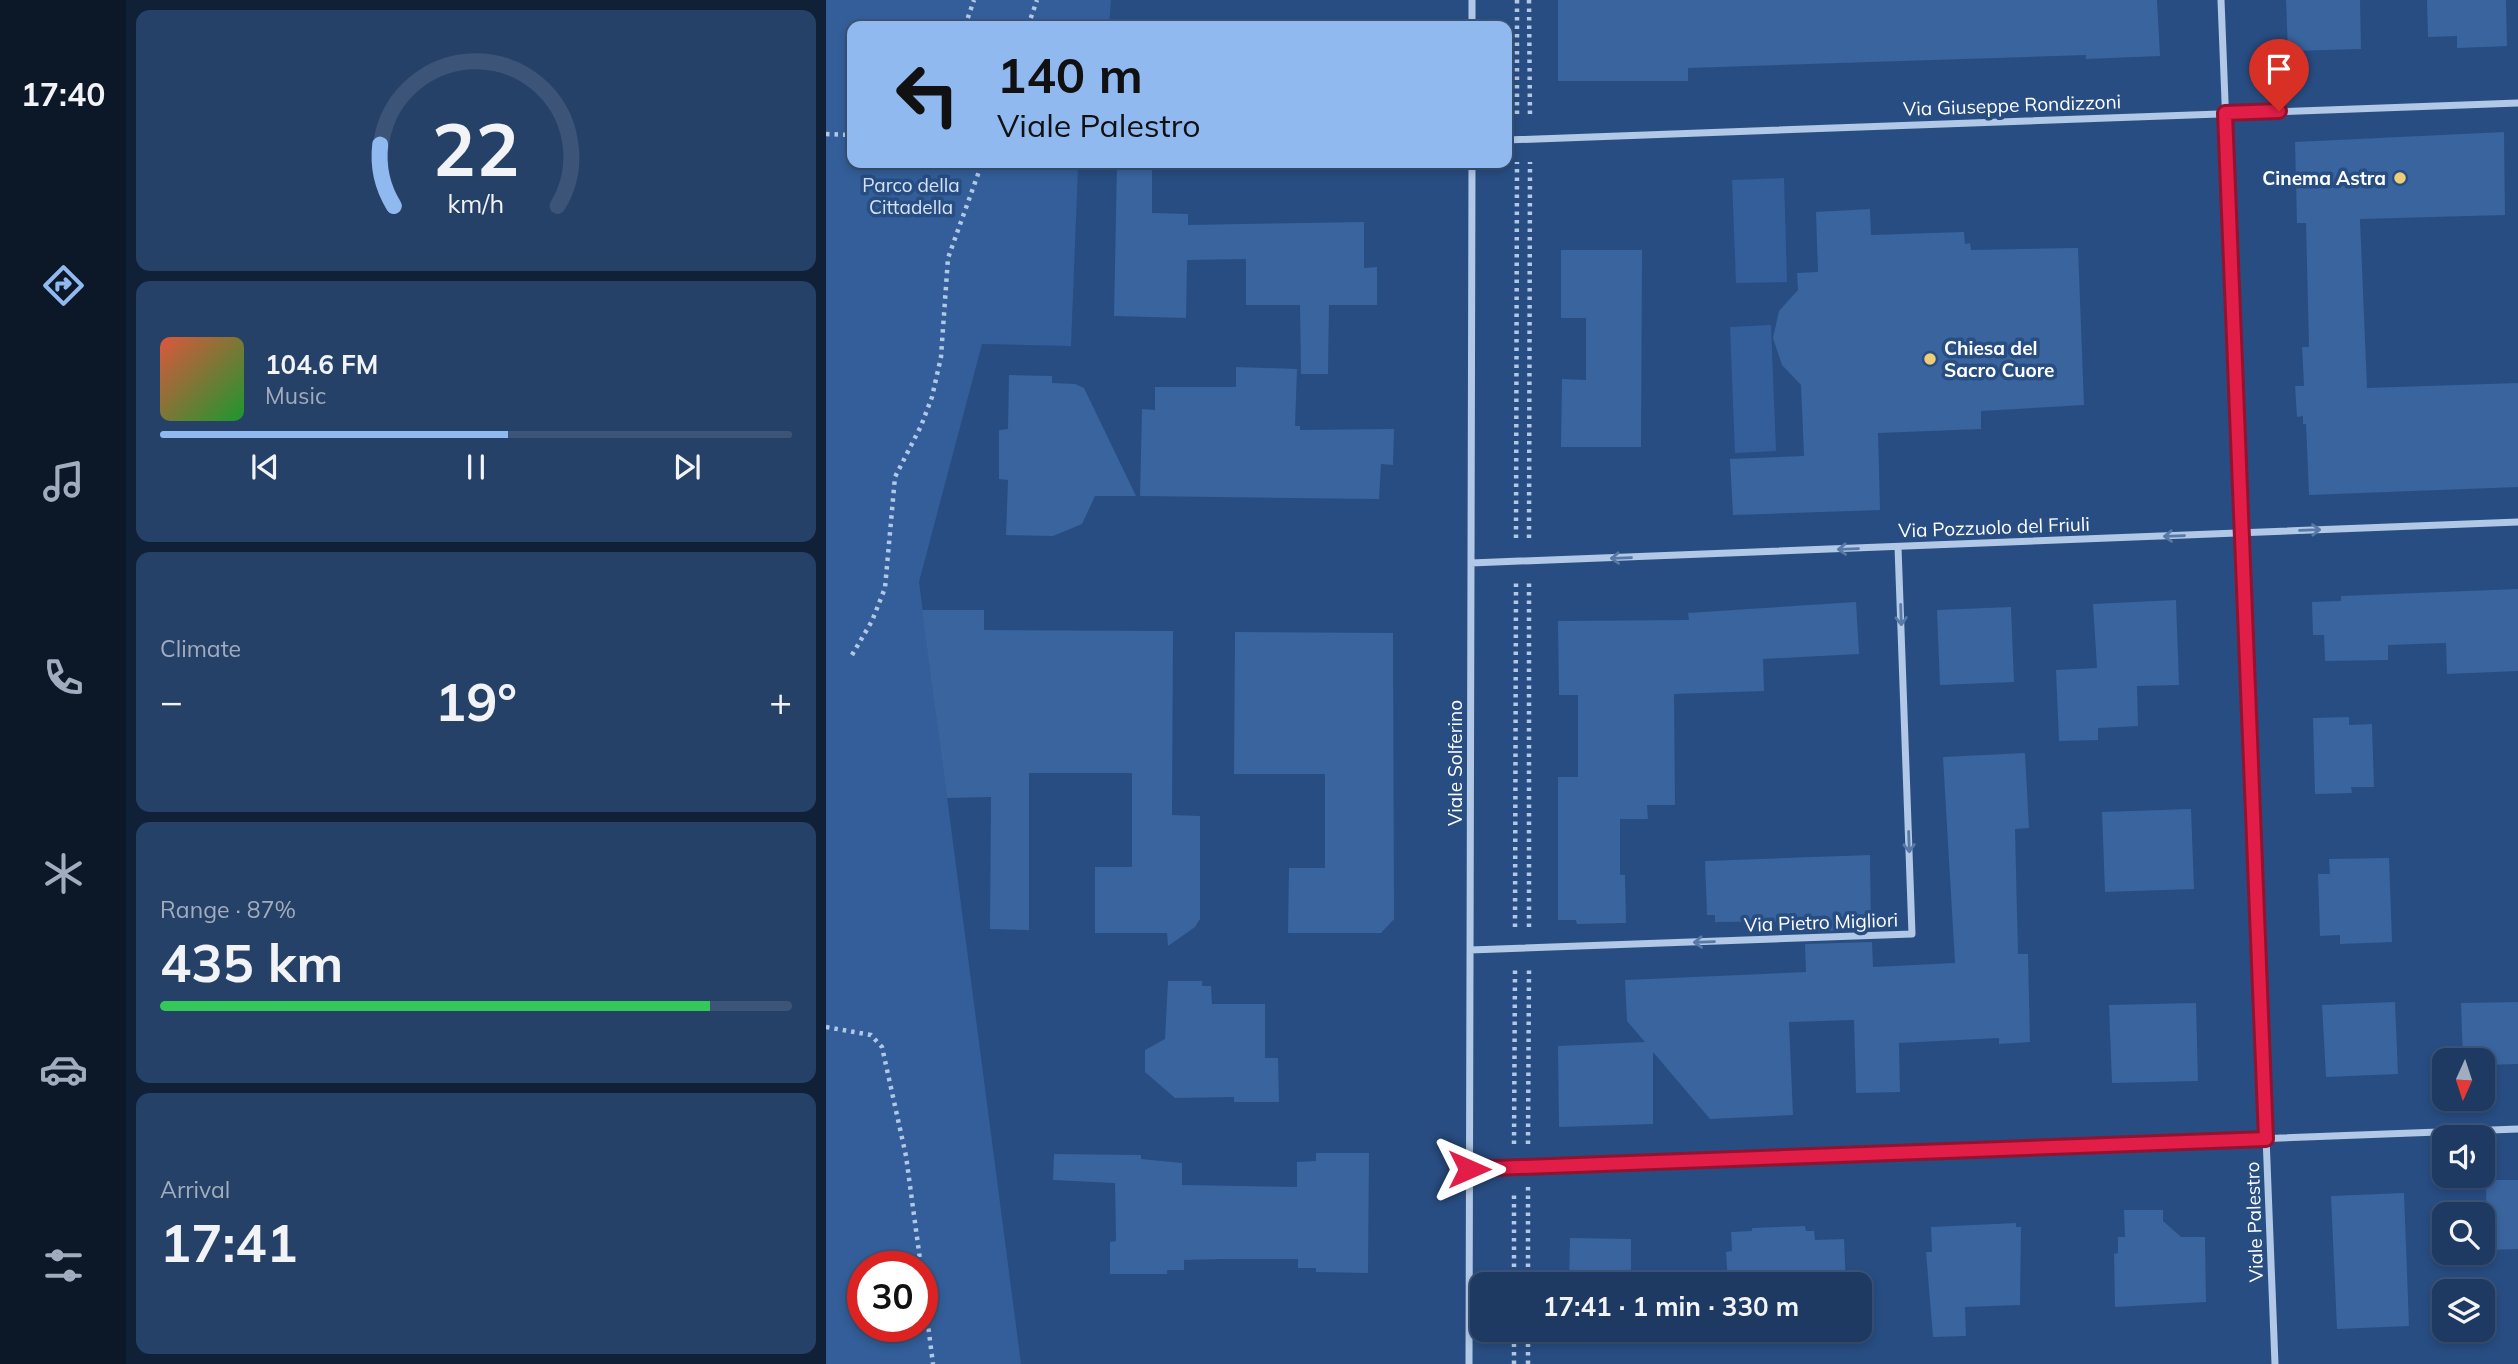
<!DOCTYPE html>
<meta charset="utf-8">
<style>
:root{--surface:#1e3a62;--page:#264168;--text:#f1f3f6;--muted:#a1adbe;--line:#3c5477;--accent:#90b9f0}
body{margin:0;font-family:Mulish,sans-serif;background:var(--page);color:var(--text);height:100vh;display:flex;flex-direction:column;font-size:26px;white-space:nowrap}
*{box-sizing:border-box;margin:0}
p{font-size:23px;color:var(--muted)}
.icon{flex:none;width:38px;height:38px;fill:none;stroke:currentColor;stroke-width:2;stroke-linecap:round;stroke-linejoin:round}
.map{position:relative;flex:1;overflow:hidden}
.panel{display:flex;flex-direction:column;gap:10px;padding:10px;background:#102036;width:700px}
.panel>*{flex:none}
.guide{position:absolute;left:21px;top:21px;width:665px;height:147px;border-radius:14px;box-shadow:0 4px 10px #0003,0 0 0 2px var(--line);background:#90b9f0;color:#111;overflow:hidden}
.needle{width:46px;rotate:183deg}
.controls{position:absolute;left:1606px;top:1048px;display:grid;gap:14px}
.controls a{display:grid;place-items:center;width:63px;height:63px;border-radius:14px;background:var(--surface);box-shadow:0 4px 10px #0003,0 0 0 2px var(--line);font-size:35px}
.speed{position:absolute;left:21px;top:1251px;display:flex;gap:14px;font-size:35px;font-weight:700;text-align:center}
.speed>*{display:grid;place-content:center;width:91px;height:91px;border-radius:50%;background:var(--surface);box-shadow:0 4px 10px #0003,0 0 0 2px var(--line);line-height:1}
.speed .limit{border:10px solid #d22;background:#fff;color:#111}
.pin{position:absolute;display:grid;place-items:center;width:60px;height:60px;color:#fff;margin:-72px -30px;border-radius:50% 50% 50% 0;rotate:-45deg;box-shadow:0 0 7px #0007}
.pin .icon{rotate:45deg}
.me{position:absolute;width:77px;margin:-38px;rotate:90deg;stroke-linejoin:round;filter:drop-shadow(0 0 5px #0008)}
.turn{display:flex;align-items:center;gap:24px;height:147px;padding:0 35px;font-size:32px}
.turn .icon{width:91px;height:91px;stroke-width:2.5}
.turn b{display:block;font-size:49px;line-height:60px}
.big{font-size:52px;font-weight:700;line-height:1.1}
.panel .tile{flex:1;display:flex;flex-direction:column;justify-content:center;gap:10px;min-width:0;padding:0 24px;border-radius:14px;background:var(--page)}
.panel .dial{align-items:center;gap:0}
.dial svg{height:182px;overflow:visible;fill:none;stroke:var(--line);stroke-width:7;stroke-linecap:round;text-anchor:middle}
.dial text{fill:var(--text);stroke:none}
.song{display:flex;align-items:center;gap:21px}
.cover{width:84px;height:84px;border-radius:10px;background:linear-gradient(135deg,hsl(10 70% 55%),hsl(130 70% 35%))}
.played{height:7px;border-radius:4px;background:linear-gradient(90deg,var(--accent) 55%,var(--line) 55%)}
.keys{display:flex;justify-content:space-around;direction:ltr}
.heat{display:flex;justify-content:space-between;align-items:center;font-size:38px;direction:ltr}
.charge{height:10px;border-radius:5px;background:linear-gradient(90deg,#34c759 87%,var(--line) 0)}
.trip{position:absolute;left:644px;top:1272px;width:402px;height:70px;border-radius:14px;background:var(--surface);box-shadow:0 4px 10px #0003,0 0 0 2px var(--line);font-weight:700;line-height:70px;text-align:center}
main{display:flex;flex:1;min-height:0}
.tabs{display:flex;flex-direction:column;width:126px;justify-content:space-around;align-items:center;background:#0c1727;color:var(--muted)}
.tabs .icon{width:49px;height:49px}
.tabs .on{color:var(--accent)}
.tabs b{font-size:32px;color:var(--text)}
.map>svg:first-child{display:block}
.green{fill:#335e99;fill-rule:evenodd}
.building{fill:#39649e}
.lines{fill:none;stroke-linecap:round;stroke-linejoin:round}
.path{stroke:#b1c8e6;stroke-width:4.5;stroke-dasharray:3.5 5;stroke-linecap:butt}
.street{stroke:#b1c8e6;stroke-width:7}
.oneway{stroke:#5878a5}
.route-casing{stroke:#92132f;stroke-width:18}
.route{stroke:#e11d48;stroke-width:12}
.poi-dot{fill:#edce77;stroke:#284d82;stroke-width:2.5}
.labels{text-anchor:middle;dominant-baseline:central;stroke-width:7;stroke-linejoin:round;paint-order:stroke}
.street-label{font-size:19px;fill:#fff;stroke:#284d82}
.poi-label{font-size:19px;font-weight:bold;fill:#fff;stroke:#284d82;text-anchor:end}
.park-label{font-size:19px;fill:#d4e2f5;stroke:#284d82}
</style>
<main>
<nav class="tabs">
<b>17:40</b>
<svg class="icon on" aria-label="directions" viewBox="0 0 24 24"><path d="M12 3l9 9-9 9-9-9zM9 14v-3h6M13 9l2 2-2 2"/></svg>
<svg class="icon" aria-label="music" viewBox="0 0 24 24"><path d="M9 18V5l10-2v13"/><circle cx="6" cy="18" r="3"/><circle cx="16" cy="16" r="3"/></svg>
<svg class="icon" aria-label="phone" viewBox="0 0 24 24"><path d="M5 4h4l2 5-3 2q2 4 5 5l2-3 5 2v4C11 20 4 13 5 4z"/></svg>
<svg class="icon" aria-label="climate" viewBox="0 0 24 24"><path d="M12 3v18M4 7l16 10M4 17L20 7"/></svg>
<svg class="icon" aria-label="car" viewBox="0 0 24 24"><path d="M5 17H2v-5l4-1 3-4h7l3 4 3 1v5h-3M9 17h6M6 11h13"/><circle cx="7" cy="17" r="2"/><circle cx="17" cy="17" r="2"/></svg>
<svg class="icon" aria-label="filters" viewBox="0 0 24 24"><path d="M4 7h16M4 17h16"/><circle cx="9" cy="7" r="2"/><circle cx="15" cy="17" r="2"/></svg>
</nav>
<section class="panel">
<div class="tile dial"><svg viewBox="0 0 100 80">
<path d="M14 69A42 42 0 1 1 86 69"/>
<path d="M14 69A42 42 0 0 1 8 42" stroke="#90b9f0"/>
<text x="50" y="56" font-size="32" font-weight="700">22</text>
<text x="50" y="72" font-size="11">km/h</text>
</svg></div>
<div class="tile">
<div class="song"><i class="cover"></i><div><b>104.6 FM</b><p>Music</p></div></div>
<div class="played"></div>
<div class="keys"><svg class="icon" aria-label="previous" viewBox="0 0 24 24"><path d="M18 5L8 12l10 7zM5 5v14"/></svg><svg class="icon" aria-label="pause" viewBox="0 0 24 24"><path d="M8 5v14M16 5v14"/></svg><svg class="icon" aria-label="next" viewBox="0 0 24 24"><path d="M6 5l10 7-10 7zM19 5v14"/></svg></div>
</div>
<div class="tile"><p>Climate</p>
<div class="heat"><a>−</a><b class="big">19°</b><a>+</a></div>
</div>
<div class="tile"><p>Range · 87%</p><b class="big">435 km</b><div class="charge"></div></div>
<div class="tile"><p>Arrival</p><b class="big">17:41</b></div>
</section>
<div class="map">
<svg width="1692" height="1364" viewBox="0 0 1692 1364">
<rect width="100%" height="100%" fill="#284d82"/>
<path class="green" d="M 0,0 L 285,0 L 283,26 L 26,26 L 26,163 L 264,163 L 263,168 L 252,168 L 245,346 L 156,344 L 93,582 L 195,1364 L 0,1364 ZM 37,1267 L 96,1267 L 96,1326 L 37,1326 Z
M 958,178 L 961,282 L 910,283 L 906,180 Z
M 945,325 L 950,451 L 909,453 L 904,327 Z"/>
<path class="building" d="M 732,0 L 1331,0 L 1334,56 L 1260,59 L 1260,55 L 862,68 L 862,81 L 732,81 Z
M 1460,0 L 1534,0 L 1535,49 L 1462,51 Z
M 1601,0 L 1680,0 L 1681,46 L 1631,48 L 1631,36 L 1602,37 Z
M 1678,132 L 1679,215 L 1534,219 L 1541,388 L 1692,383 L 1692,487 L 1483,495 L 1480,424 L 1477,424 L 1477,416 L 1471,417 L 1469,386 L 1478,386 L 1476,347 L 1483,347 L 1480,223 L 1471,223 L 1469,142 Z
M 291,163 L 326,163 L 326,213 L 362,214 L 362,225 L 538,222 L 538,268 L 551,267 L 551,305 L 503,305 L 502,374 L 475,374 L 474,305 L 420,305 L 420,259 L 361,260 L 360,318 L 288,316 Z
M 1044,209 L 1045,235 L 1138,232 L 1139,244 L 1144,243 L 1145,250 L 1252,248 L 1258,405 L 1155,411 L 1155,429 L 1052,433 L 1054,510 L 907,515 L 904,459 L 978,456 L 975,385 L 956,365 L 947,338 L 953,311 L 972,290 L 971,273 L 992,272 L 990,212 Z
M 735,250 L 816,250 L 815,447 L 735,447 L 736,379 L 760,380 L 760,318 L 735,318 Z
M 410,367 L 471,369 L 469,426 L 474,426 L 474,430 L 568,429 L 567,465 L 555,464 L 553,499 L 314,496 L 316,409 L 329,410 L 329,387 L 410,387 Z
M 183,375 L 226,376 L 226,383 L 249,384 L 258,388 L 310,496 L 269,496 L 256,524 L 227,536 L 180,535 L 182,480 L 173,479 L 173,430 L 182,429 Z
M 1692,589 L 1692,671 L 1621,674 L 1620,643 L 1562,645 L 1562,660 L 1499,661 L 1498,635 L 1487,635 L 1486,602 L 1515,601 L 1515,596 Z
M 1350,600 L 1353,685 L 1311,686 L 1312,726 L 1272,728 L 1272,740 L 1233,741 L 1230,670 L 1271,668 L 1267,604 Z
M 1030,602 L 1033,654 L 937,659 L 938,691 L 848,694 L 849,805 L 821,805 L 822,819 L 794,819 L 794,875 L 799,875 L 800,923 L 751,924 L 750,920 L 732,920 L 732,777 L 752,777 L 752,695 L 733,695 L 732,621 L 863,620 L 862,613 Z
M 1185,607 L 1188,682 L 1114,685 L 1111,610 Z
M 96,610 L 158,610 L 158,630 L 347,631 L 346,815 L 374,816 L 374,919 L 369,927 L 342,946 L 341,933 L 269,933 L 269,867 L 306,867 L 306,773 L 203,773 L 203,930 L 164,929 L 165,797 L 121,798 Z
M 409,632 L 567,633 L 568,919 L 555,933 L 462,933 L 463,868 L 499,868 L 499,774 L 408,774 Z
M 1523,717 L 1523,725 L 1546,724 L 1548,787 L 1525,787 L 1526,793 L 1489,794 L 1487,718 Z
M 1199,753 L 1203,828 L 1189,829 L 1192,954 L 1202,954 L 1204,1042 L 1173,1044 L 1173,1038 L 1073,1043 L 1074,1092 L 1030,1093 L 1028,1020 L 963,1022 L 967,1115 L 884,1119 L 827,1052 L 827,1124 L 733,1127 L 732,1046 L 819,1042 L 801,1021 L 799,980 L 980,972 L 979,944 L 1046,942 L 1047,967 L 1129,963 L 1117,757 Z
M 1365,809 L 1368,889 L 1279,892 L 1276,812 Z
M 1044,855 L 1045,929 L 979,932 L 979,921 L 889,922 L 889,915 L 881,915 L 879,861 Z
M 1563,858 L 1566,942 L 1514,944 L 1514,935 L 1494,936 L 1492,874 L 1504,874 L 1503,859 Z
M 342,981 L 376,981 L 376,986 L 385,986 L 386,1004 L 439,1004 L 439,1058 L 452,1058 L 453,1102 L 408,1102 L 408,1097 L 349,1098 L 319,1072 L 319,1050 L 339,1039 Z
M 1569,1002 L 1572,1074 L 1500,1077 L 1496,1005 Z
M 1692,1002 L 1692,1064 L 1657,1065 L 1657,1060 L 1637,1060 L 1635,1003 Z
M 1370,1003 L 1372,1081 L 1286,1083 L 1283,1005 Z
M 490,1153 L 543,1153 L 542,1273 L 490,1272 L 490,1268 L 472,1268 L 472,1259 L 397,1259 L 358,1260 L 358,1270 L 341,1270 L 341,1274 L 284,1274 L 284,1242 L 290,1241 L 289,1183 L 227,1180 L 228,1154 L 315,1155 L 315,1159 L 356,1163 L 356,1185 L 471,1187 L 471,1162 L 490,1161 Z
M 1660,1180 L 1692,1180 L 1692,1249 L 1661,1250 Z
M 1578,1193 L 1583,1326 L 1511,1329 L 1505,1196 Z
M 1298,1210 L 1337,1210 L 1337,1221 L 1355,1237 L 1379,1237 L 1380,1302 L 1289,1307 L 1288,1254 L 1292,1253 L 1292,1237 L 1299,1237 Z
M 1190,1223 L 1190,1227 L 1195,1227 L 1194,1305 L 1139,1307 L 1140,1336 L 1107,1337 L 1100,1252 L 1106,1252 L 1105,1227 Z
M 979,1226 L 980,1231 L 988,1231 L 989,1240 L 1018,1239 L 1020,1284 L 902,1284 L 900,1252 L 906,1251 L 905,1232 L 926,1231 L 926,1228 Z
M 744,1238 L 805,1239 L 805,1284 L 743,1284 Z"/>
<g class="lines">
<path class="path" d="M 691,0 L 691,118
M 703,0 L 704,118
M 139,26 L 148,0
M 202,26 L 211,0
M 0,134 L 26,135
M 690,538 L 691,162
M 703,538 L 704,162
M 26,655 L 46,621 L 59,588 L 69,477 L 95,426 L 106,397 L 115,357 L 122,258 L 156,163
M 689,927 L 690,582
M 703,927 L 703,582
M 0,1027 L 45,1035 L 56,1047 L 80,1156 L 95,1267
M 688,1144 L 689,970
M 702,1144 L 703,970
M 96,1278 L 107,1364
M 688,1284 L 688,1191
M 702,1284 L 702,1187
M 688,1364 L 688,1330
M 702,1364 L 702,1330"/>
<path class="street" d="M 646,0 L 646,26
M 1395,0 L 1449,1364
M 681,140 L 1692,103
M 645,563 L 1692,522
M 644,950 L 1086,934 L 1072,547
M 643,1169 L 1692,1129
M 643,1364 L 646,163"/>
</g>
<defs><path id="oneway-shaft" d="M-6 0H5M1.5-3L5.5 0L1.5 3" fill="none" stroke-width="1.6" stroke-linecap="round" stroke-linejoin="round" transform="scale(1.75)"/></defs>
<g class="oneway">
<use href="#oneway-shaft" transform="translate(1484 530) rotate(-2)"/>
<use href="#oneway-shaft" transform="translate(1348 536) rotate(178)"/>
<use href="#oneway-shaft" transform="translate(1022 549) rotate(178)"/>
<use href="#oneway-shaft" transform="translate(795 558) rotate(178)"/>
<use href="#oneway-shaft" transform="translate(1075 615) rotate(88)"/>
<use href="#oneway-shaft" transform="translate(1083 842) rotate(88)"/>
<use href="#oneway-shaft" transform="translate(878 942) rotate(178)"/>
</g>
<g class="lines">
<g class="route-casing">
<path id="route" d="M 643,1169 L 1440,1139 L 1399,113 L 1453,111"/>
</g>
<use href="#route" class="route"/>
</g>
<g class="poi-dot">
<circle cx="1574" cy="178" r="7"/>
<circle cx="1104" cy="359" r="7"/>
</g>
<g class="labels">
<g class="street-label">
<text transform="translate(1186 105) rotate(-2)">Via Giuseppe Rondizzoni</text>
<text transform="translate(1168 527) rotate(-2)">Via Pozzuolo del Friuli</text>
<text transform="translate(629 763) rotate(-90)">Viale Solferino</text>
<text transform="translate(995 922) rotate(-2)">Via Pietro Migliori</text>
<text transform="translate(1428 1222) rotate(-92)">Viale Palestro</text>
</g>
<g class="poi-label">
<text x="1560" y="178">Cinema Astra</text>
<text x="1118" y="348" text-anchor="start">Chiesa del<tspan x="1118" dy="22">Sacro Cuore</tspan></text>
</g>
<g class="park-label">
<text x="85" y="185">Parco della<tspan x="85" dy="22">Cittadella</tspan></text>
</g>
</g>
</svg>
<div class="controls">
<a><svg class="needle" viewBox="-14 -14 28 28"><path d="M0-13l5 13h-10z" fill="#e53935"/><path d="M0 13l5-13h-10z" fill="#a1adbe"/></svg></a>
<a><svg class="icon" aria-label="sound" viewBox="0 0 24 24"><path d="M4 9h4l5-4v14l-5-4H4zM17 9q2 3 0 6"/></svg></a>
<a><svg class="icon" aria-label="search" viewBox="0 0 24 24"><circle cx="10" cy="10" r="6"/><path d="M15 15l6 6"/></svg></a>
<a><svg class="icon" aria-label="layers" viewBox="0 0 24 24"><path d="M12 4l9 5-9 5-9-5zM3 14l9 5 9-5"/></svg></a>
</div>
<div class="speed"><div class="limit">30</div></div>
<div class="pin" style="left:1453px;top:111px;background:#d93025"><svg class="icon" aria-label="arrive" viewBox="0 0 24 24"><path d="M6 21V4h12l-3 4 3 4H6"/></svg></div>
<svg class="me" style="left:643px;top:1169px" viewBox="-20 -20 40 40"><path d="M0-17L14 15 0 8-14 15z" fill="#e11d48" stroke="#fff" stroke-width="4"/></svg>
<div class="trip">17:41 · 1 min · 330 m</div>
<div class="guide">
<div class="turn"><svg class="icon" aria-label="left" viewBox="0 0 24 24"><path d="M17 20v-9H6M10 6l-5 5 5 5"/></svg><div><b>140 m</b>Viale Palestro</div></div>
</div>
</div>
</main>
